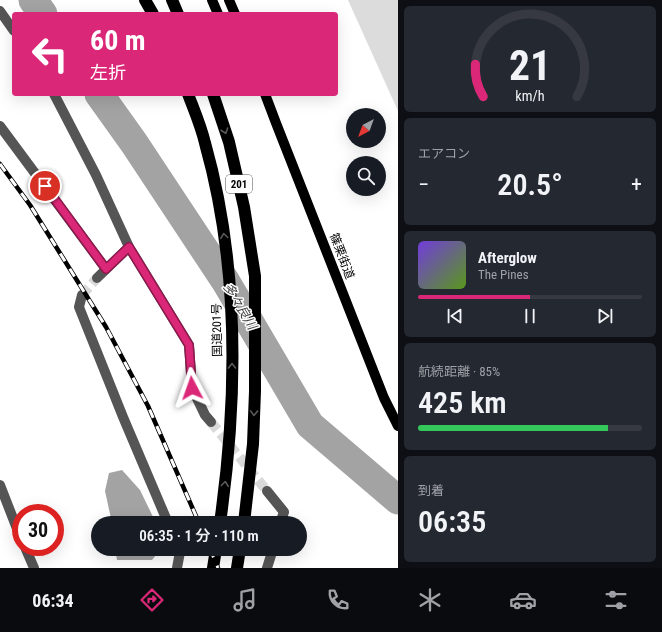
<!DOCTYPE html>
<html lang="ja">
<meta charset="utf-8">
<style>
:root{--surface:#171b24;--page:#242831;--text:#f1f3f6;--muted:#9ea1a6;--line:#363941;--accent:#db2777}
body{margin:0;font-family:"Roboto Condensed","Noto Sans JP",sans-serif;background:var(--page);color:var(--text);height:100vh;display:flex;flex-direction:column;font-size:15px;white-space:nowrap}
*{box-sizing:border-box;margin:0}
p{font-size:13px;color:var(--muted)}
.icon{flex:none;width:22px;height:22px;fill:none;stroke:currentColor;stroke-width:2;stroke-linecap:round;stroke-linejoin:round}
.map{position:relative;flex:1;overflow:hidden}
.sheet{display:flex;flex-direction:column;gap:6px;padding:6px;background:#0d0f14;width:264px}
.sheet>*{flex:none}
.hud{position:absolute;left:12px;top:12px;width:326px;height:84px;border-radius:4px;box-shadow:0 4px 16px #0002;background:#db2777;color:#fff;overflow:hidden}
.needle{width:26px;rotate:221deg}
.tools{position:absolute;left:346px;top:108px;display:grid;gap:8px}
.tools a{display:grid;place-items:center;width:40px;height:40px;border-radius:50%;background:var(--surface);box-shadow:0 4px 16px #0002;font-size:20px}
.speed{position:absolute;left:12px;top:504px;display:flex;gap:8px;font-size:20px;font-weight:700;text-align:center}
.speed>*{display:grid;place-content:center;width:52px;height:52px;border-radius:50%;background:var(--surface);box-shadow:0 4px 16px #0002;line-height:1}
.speed .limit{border:6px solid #d22;background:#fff;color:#111}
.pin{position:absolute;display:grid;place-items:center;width:34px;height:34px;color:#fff;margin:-17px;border:2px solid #fff;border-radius:50%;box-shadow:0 1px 4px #0007}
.me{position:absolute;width:44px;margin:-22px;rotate:356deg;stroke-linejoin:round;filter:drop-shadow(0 0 3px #0008)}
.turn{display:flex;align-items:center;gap:14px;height:84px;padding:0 12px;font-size:18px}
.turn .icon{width:52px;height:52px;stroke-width:2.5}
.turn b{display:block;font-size:28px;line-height:34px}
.big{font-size:30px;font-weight:600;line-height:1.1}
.sheet .tile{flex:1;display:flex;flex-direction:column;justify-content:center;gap:6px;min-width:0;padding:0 14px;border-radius:6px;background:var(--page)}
.sheet .dial{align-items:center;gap:0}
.dial svg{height:104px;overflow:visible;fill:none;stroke:var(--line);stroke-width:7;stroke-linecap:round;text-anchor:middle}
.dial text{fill:var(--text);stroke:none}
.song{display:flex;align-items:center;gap:12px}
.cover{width:48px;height:48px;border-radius:6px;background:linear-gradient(135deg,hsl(260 70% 55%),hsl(90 70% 35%))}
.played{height:4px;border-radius:2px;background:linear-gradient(90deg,var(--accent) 50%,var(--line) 50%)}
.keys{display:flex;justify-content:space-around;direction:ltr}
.heat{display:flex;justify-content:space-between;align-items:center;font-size:22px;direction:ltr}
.charge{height:6px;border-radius:3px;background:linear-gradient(90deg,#34c759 85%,var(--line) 0)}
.trip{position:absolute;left:91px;top:516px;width:216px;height:40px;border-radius:20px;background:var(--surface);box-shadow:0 4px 16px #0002;font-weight:600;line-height:40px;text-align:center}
.tabs{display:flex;height:64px;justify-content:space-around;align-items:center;background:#090b0e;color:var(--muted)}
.tabs .icon{width:28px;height:28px}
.tabs .active{color:var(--accent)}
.tabs b{font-size:18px;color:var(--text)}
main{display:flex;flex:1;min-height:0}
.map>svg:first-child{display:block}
.green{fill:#dcdcdc}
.water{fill:#a3a3a3}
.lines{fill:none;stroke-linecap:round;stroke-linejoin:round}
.river{stroke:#a3a3a3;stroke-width:29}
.minor-tunnel{stroke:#d9d9d9;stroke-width:10;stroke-dasharray:10 5;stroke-linecap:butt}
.minor{stroke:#555;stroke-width:10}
.major{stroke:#000;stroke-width:10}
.highway{stroke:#000;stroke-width:12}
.rail-casing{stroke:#000;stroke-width:4.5}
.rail{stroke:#fff;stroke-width:3;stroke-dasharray:9;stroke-linecap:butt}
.oneway{stroke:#595959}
.route-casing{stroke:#8e194d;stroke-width:10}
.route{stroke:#db2777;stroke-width:7}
.labels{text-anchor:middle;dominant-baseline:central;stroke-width:3;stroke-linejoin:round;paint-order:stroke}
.shield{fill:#fff;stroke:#4c4c4c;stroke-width:1}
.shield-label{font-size:11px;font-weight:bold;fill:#000}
.street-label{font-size:12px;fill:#000;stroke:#fff}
.water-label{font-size:13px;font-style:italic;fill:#444;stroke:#fff}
</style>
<main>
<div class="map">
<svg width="398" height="568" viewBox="0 0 398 568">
<rect width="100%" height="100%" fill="#fff"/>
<path class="green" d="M 348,0 L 398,0 L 398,111 Z"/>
<path class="water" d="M 122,470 L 140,490 L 156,523 L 112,523 L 105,491 L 109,473 Z
M 115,549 L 161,549 L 152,560 L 117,560 Z"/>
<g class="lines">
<path class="river" d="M 33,0 L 43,14
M 99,94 L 134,143 L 226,282 L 310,425 L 398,500"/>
<path class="minor-tunnel" d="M 82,295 L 97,278
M 211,422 L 267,491"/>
<path class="minor" d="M 0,11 L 14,31
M 54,94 L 96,175 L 129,247 L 189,345 L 192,388 L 205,415 L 211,422
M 0,126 L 106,269
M 97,278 L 129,247
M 82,295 L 79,307 L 123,417 L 168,523
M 0,485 L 21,539
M 267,491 L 284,512 L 280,523
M 25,547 L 34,568
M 177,568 L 180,552 L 179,549
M 267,568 L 273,549"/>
<path class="major" d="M 212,0 L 218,14
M 229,0 L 235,14
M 265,94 L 276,123 L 384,398 L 398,426"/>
<path class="highway" d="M 145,0 L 153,14
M 172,0 L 178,14
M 188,94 C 194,110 201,126 205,143 C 240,267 238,397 220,523
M 213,94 L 229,142 L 244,207 L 255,276 L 255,391 L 253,444 L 244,523
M 213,568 L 216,549
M 237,568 L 240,549"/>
<g class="rail-casing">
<path id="rail" d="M 0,164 L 30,205 L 106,327 L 148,406 L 199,523
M 210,549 L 218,568"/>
</g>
<use href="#rail" class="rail"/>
</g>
<defs><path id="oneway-chevron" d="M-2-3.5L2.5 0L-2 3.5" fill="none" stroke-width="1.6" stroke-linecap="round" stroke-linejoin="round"/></defs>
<g class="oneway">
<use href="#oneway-chevron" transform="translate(225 131) rotate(71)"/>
<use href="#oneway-chevron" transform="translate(224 236) rotate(-98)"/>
<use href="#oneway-chevron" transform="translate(232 366) rotate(-90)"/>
<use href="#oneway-chevron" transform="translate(254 413) rotate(92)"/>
<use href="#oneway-chevron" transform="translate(225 484) rotate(-83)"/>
</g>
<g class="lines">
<g class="route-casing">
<path id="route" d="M 45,186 L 106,269 L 129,247 L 189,345 L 192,388"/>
</g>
<use href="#route" class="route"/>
</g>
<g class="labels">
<rect class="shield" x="226" y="175" width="26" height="18" rx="3"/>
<g class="shield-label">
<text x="239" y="184">201</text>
</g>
<g class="street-label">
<text transform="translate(342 256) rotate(69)">篠栗街道</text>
<text transform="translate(217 330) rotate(-91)">国道201号</text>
</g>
<g class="water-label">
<text transform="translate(240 306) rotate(59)">多々良川</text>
</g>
</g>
</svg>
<div class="tools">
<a><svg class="needle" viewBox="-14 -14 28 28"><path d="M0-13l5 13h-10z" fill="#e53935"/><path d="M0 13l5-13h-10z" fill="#9ea1a6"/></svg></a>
<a><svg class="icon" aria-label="search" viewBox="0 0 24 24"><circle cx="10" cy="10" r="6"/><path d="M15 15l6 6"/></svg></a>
</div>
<div class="speed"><div class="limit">30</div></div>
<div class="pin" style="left:45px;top:186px;background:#d93025"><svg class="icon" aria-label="arrive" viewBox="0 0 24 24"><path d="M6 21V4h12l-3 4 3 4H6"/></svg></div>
<svg class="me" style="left:192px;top:388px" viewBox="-20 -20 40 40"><path d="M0-17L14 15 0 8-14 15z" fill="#db2777" stroke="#fff" stroke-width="4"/></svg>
<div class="trip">06:35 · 1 分 · 110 m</div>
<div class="hud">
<div class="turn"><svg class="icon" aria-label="left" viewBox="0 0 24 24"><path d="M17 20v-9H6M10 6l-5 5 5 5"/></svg><div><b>60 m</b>左折</div></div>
</div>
</div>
<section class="sheet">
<div class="tile dial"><svg viewBox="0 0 100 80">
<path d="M14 69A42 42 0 1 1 86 69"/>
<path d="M14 69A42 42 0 0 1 8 44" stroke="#db2777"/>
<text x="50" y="56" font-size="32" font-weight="700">21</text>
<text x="50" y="72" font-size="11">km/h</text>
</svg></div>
<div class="tile"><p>エアコン</p>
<div class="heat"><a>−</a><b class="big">20.5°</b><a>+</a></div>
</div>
<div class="tile">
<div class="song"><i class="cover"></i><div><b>Afterglow</b><p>The Pines</p></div></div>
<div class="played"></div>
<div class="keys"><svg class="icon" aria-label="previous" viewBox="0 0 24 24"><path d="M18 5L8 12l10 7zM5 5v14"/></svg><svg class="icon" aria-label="pause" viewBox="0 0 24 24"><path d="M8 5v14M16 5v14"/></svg><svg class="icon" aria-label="next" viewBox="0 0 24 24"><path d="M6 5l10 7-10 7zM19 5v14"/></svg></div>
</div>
<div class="tile"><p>航続距離 · 85%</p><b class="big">425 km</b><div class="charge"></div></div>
<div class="tile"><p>到着</p><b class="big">06:35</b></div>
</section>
</main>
<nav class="tabs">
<b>06:34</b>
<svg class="icon active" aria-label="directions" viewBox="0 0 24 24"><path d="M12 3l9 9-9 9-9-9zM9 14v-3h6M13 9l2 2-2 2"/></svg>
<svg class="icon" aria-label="music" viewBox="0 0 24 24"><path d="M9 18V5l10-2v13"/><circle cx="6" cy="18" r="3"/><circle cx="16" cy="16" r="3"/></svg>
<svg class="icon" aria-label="phone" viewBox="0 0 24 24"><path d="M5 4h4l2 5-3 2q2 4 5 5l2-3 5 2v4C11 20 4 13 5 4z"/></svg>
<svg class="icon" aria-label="climate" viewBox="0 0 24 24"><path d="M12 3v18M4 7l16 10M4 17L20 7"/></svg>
<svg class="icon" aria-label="car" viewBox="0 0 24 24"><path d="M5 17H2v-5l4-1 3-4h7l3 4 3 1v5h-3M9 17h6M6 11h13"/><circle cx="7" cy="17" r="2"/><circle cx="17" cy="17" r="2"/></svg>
<svg class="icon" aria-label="filters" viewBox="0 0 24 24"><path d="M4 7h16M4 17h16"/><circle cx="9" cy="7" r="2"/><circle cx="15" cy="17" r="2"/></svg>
</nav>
